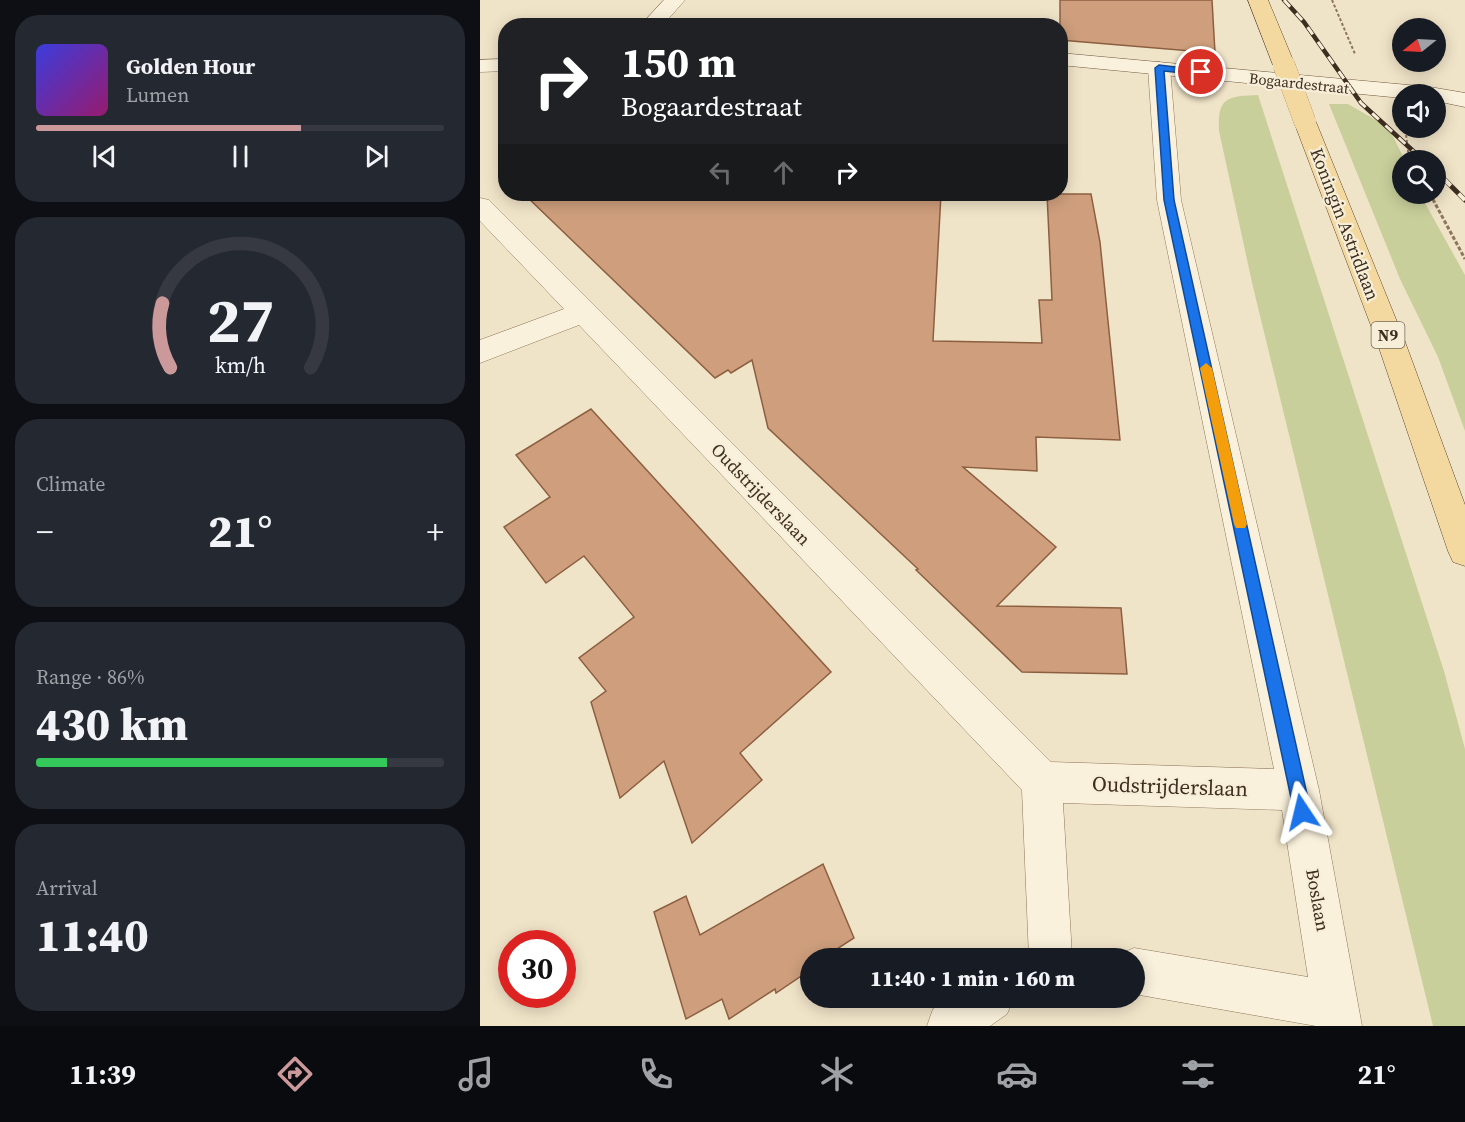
<!DOCTYPE html>
<meta charset="utf-8">
<style>
:root{--surface:#171b24;--page:#242831;--text:#f1f3f6;--muted:#9ea1a6;--line:#363941;--accent:#cc999b}
body{margin:0;font-family:"Source Serif 4",serif;background:var(--page);color:var(--text);height:100vh;display:flex;flex-direction:column;font-size:22px;white-space:nowrap}
*{box-sizing:border-box;margin:0}
p{font-size:20px;color:var(--muted)}
.icon{flex:none;width:33px;height:33px;fill:none;stroke:currentColor;stroke-width:2;stroke-linecap:round;stroke-linejoin:round}
.map{position:relative;flex:1;overflow:hidden}
.side{display:flex;flex-direction:column;gap:15px;padding:15px;background:#0d0f14;width:480px}
.side>*{flex:none}
.guide{position:absolute;left:18px;top:18px;width:570px;height:183px;border-radius:24px;box-shadow:0 3px 15px #0003;background:#202124;color:#fff;overflow:hidden}
.needle{width:39px;rotate:252deg}
.buttons{position:absolute;left:912px;top:18px;display:grid;gap:12px}
.buttons a{display:grid;place-items:center;width:54px;height:54px;border-radius:50%;background:var(--surface);box-shadow:0 3px 15px #0003;font-size:30px}
.speed{position:absolute;left:18px;top:930px;display:flex;gap:12px;font-size:30px;font-weight:700;text-align:center}
.speed>*{display:grid;place-content:center;width:78px;height:78px;border-radius:50%;background:var(--surface);box-shadow:0 3px 15px #0003;line-height:1}
.speed .limit{border:9px solid #d22;background:#fff;color:#111}
.pin{position:absolute;display:grid;place-items:center;width:51px;height:51px;color:#fff;margin:-26px;border:3px solid #fff;border-radius:50%;box-shadow:0 2px 6px #0007}
.me{position:absolute;width:66px;margin:-33px;rotate:350deg;stroke-linejoin:round;filter:drop-shadow(0 0 4px #0008)}
.turn{display:flex;align-items:center;gap:21px;height:126px;padding:0 24px;font-size:27px}
.turn .icon{width:78px;height:78px;stroke-width:2.5}
.turn b{display:block;font-size:42px;line-height:51px}
.lanes{display:flex;align-items:center;height:57px;padding:0 24px;background:#0003;justify-content:center;gap:30px;direction:ltr}
.lanes .off{opacity:.35}
.big{font-size:45px;font-weight:800;line-height:1.1}
.side .card{flex:1;display:flex;flex-direction:column;justify-content:center;gap:9px;min-width:0;padding:0 21px;border-radius:24px;background:var(--page)}
.side .dial{align-items:center;gap:0}
.dial svg{height:156px;overflow:visible;fill:none;stroke:var(--line);stroke-width:7;stroke-linecap:round;text-anchor:middle}
.dial text{fill:var(--text);stroke:none}
.song{display:flex;align-items:center;gap:18px}
.cover{width:72px;height:72px;border-radius:9px;background:linear-gradient(135deg,hsl(240 70% 55%),hsl(320 70% 35%))}
.played{height:6px;border-radius:3px;background:linear-gradient(90deg,var(--accent) 65%,var(--line) 65%)}
.keys{display:flex;justify-content:space-around;direction:ltr}
.heat{display:flex;justify-content:space-between;align-items:center;font-size:33px;direction:ltr}
.charge{height:9px;border-radius:4px;background:linear-gradient(90deg,#34c759 86%,var(--line) 0)}
.trip{position:absolute;left:320px;top:948px;width:345px;height:60px;border-radius:30px;background:var(--surface);box-shadow:0 3px 15px #0003;font-weight:800;line-height:60px;text-align:center}
.menu{display:flex;height:96px;justify-content:space-around;align-items:center;background:#090b0e;color:var(--muted)}
.menu .icon{width:42px;height:42px}
.menu .current{color:var(--accent)}
.menu b{font-size:27px;color:var(--text)}
main{display:flex;flex:1;min-height:0}
.map>svg:first-child{display:block}
.green{fill:#c9cf9b}
.building{fill:#cf9f7d;stroke:#8d5f41;stroke-width:1.5}
.lines{fill:none;stroke-linecap:round;stroke-linejoin:round}
.street-casing{stroke:#8d765c;stroke-width:1}
.secondary-casing{stroke:#6f573f;stroke-width:1}
.primary-casing{stroke:#5b4430;stroke-width:1}
.path-far1{stroke:#8d765c;stroke-width:2;stroke-dasharray:3 2;stroke-linecap:butt}
.path{stroke:#8d765c;stroke-width:3;stroke-dasharray:4 2;stroke-linecap:butt}
.street{fill:#faf1dc;fill-rule:evenodd}
.secondary{fill:#faf1dc;fill-rule:evenodd}
.primary{fill:#f3d9a0;fill-rule:evenodd}
.rail-far1-casing{stroke:#3d2e20;stroke-width:4.5}
.rail-casing{stroke:#3d2e20;stroke-width:5}
.rail-far1{stroke:#f7eed8;stroke-width:3;stroke-dasharray:9;stroke-linecap:butt}
.rail{stroke:#f7eed8;stroke-width:4;stroke-dasharray:11;stroke-linecap:butt}
.primary-bridge-casing{stroke:#5b4430;stroke-width:22;stroke-linecap:butt}
.primary-bridge{stroke:#f3d9a0;stroke-width:22}
.route{fill:#1a73e8;stroke:#114b97;stroke-width:1.5}
.slow{fill:#f59e0b}
.labels{text-anchor:middle;dominant-baseline:central;stroke-width:4.5;stroke-linejoin:round;paint-order:stroke}
.far-street-label{font-size:15px;fill:#3d2e20;stroke:#f7eed8}
.shield{fill:#f7eed8;stroke:#756857;stroke-width:1.5}
.shield-label{font-size:16px;font-weight:bold;fill:#3d2e20}
.street-label{font-size:18px;fill:#3d2e20;stroke:#f7eed8}
.near-street-label{font-size:21px;fill:#3d2e20;stroke:#f7eed8}
</style>
<main>
<section class="side">
<div class="card">
<div class="song"><i class="cover"></i><div><b>Golden Hour</b><p>Lumen</p></div></div>
<div class="played"></div>
<div class="keys"><svg class="icon" aria-label="previous" viewBox="0 0 24 24"><path d="M18 5L8 12l10 7zM5 5v14"/></svg><svg class="icon" aria-label="pause" viewBox="0 0 24 24"><path d="M8 5v14M16 5v14"/></svg><svg class="icon" aria-label="next" viewBox="0 0 24 24"><path d="M6 5l10 7-10 7zM19 5v14"/></svg></div>
</div>
<div class="card dial"><svg viewBox="0 0 100 80">
<path d="M14 69A42 42 0 1 1 86 69"/>
<path d="M14 69A42 42 0 0 1 10 36" stroke="#cc999b"/>
<text x="50" y="56" font-size="32" font-weight="700">27</text>
<text x="50" y="72" font-size="11">km/h</text>
</svg></div>
<div class="card"><p>Climate</p>
<div class="heat"><a>−</a><b class="big">21°</b><a>+</a></div>
</div>
<div class="card"><p>Range · 86%</p><b class="big">430 km</b><div class="charge"></div></div>
<div class="card"><p>Arrival</p><b class="big">11:40</b></div>
</section>
<div class="map">
<svg width="985" height="1026" viewBox="0 0 985 1026">
<rect width="100%" height="100%" fill="#f0e4c8"/>
<path class="green" d="M 778,95 L 964,671 L 985,749 L 985,1026 L 953,1026 L 773,287 L 739,131 C 737,97 748,96 778,95 Z
M 849,104 L 868,104 L 908,127 L 925,160 L 922,160 L 922,194 L 940,194 L 985,275 L 985,431 L 958,357 L 920,279 Z"/>
<path class="building" d="M 580,0 L 732,0 L 735,53 L 580,40 Z
M 44,194 L 461,194 L 453,341 L 562,343 L 559,300 L 572,300 L 567,194 L 611,194 L 620,242 L 640,440 L 556,437 L 557,471 L 483,467 L 576,547 L 517,606 L 641,608 L 647,674 L 542,672 L 436,570 L 438,569 L 288,428 L 272,360 L 251,373 L 248,370 L 235,378 Z
M 111,409 L 351,672 L 260,753 L 282,780 L 212,843 L 184,761 L 140,798 L 111,702 L 126,691 L 99,658 L 154,617 L 104,556 L 66,583 L 24,527 L 70,497 L 36,455 Z
M 343,864 L 374,938 L 343,958 L 330,958 L 330,970 L 296,993 L 295,989 L 249,1019 L 242,999 L 206,1019 L 174,912 L 206,896 L 220,935 Z"/>
<g class="lines">
<g class="street-casing">
<path id="street" d="M 184,0 L 205,0 L 182,26 L 160,26 Z
M 26,59 L 26,71 L 0,72 L 0,60 Z
M 679,62 L 686,64 L 690,68 L 701,200 L 839,790 L 882,1026 L 836,1026 L 654,994 L 654,958 L 637,958 L 638,955 L 654,948 L 828,977 L 802,810 L 583,803 L 592,956 L 591,958 L 549,958 L 542,790 L 99,325 L 0,363 L 0,340 L 84,309 L 0,221 L 0,198 L 9,200 L 571,762 L 794,769 L 677,200 L 668,68 L 672,64 Z
M 471,998 L 534,998 L 527,1014 L 510,1026 L 447,1026 L 453,1009 Z"/>
</g>
<g class="secondary-casing">
<path id="secondary" d="M 580,53 L 950,87 L 985,93 L 985,107 L 956,101 L 956,94 L 922,94 L 922,98 L 580,65 Z"/>
</g>
<g class="primary-casing">
<path id="primary" d="M 768,0 L 788,0 L 815,65 L 811,69 L 804,71 L 797,69 L 793,65 Z
M 825,115 L 833,117 L 836,122 L 924,339 L 985,505 L 985,566 L 973,562 L 968,551 L 896,339 L 814,122 L 817,117 Z"/>
</g>
<path class="path-far1" d="M 852,0 L 875,54
M 916,124 L 926,134 L 929,160"/>
<path class="path" d="M 950,194 L 985,259"/>
<use href="#street" class="street"/>
<use href="#secondary" class="secondary"/>
<use href="#primary" class="primary"/>
<g class="rail-far1-casing">
<path id="rail-far1" d="M 804,0 L 824,22 L 881,103 L 943,160
M 956,171 L 964,179"/>
</g>
<g class="rail-casing">
<path id="rail" d="M 963,178 L 985,200"/>
</g>
<use href="#rail-far1" class="rail-far1"/>
<use href="#rail" class="rail"/>
<g class="primary-bridge-casing">
<path id="primary-bridge" d="M 804,65 L 825,122"/>
</g>
<use href="#primary-bridge" class="primary-bridge"/>
</g>
<path class="route" d="M 679,65 L 721,70 L 725,72 L 721,75 L 684,71 L 694,200 L 831,812 L 828,818 L 822,820 L 816,818 L 814,812 L 684,200 L 675,68 Z"/>
<path class="slow" d="M 726,363 L 732,368 L 767,524 L 765,528 L 756,528 L 754,524 L 720,368 Z"/>
<g class="labels">
<g class="far-street-label">
<text transform="translate(819 83) rotate(6)">Bogaardestraat</text>
</g>
<rect class="shield" x="891.5" y="322" width="33" height="26" rx="4.5"/>
<g class="shield-label">
<text x="908" y="335">N9</text>
</g>
<g class="street-label">
<text transform="translate(865 224) rotate(69)">Koningin Astridlaan</text>
<text transform="translate(281 494) rotate(46)">Oudstrijderslaan</text>
<text transform="translate(838 900) rotate(80)">Boslaan</text>
</g>
<g class="near-street-label">
<text transform="translate(690 786) rotate(2)">Oudstrijderslaan</text>
</g>
</g>
</svg>
<div class="buttons">
<a><svg class="needle" viewBox="-14 -14 28 28"><path d="M0-13l5 13h-10z" fill="#e53935"/><path d="M0 13l5-13h-10z" fill="#9ea1a6"/></svg></a>
<a><svg class="icon" aria-label="sound" viewBox="0 0 24 24"><path d="M4 9h4l5-4v14l-5-4H4zM17 9q2 3 0 6"/></svg></a>
<a><svg class="icon" aria-label="search" viewBox="0 0 24 24"><circle cx="10" cy="10" r="6"/><path d="M15 15l6 6"/></svg></a>
</div>
<div class="speed"><div class="limit">30</div></div>
<div class="pin" style="left:721px;top:72px;background:#d93025"><svg class="icon" aria-label="arrive" viewBox="0 0 24 24"><path d="M6 21V4h12l-3 4 3 4H6"/></svg></div>
<svg class="me" style="left:822px;top:812px" viewBox="-20 -20 40 40"><path d="M0-17L14 15 0 8-14 15z" fill="#1a73e8" stroke="#fff" stroke-width="4"/></svg>
<div class="trip">11:40 · 1 min · 160 m</div>
<div class="guide">
<div class="turn"><svg class="icon" aria-label="right" viewBox="0 0 24 24"><path d="M7 20v-9h11M14 6l5 5-5 5"/></svg><div><b>150 m</b>Bogaardestraat</div></div>
<div class="lanes"><svg class="icon off" aria-label="left" viewBox="0 0 24 24"><path d="M17 20v-9H6M10 6l-5 5 5 5"/></svg><svg class="icon off" aria-label="ahead" viewBox="0 0 24 24"><path d="M12 20V5M6 11l6-6 6 6"/></svg><svg class="icon" aria-label="right" viewBox="0 0 24 24"><path d="M7 20v-9h11M14 6l5 5-5 5"/></svg></div>
</div>
</div>
</main>
<nav class="menu">
<b>11:39</b>
<svg class="icon current" aria-label="directions" viewBox="0 0 24 24"><path d="M12 3l9 9-9 9-9-9zM9 14v-3h6M13 9l2 2-2 2"/></svg>
<svg class="icon" aria-label="music" viewBox="0 0 24 24"><path d="M9 18V5l10-2v13"/><circle cx="6" cy="18" r="3"/><circle cx="16" cy="16" r="3"/></svg>
<svg class="icon" aria-label="phone" viewBox="0 0 24 24"><path d="M5 4h4l2 5-3 2q2 4 5 5l2-3 5 2v4C11 20 4 13 5 4z"/></svg>
<svg class="icon" aria-label="climate" viewBox="0 0 24 24"><path d="M12 3v18M4 7l16 10M4 17L20 7"/></svg>
<svg class="icon" aria-label="car" viewBox="0 0 24 24"><path d="M5 17H2v-5l4-1 3-4h7l3 4 3 1v5h-3M9 17h6M6 11h13"/><circle cx="7" cy="17" r="2"/><circle cx="17" cy="17" r="2"/></svg>
<svg class="icon" aria-label="filters" viewBox="0 0 24 24"><path d="M4 7h16M4 17h16"/><circle cx="9" cy="7" r="2"/><circle cx="15" cy="17" r="2"/></svg>
<b>21°</b>
</nav>
